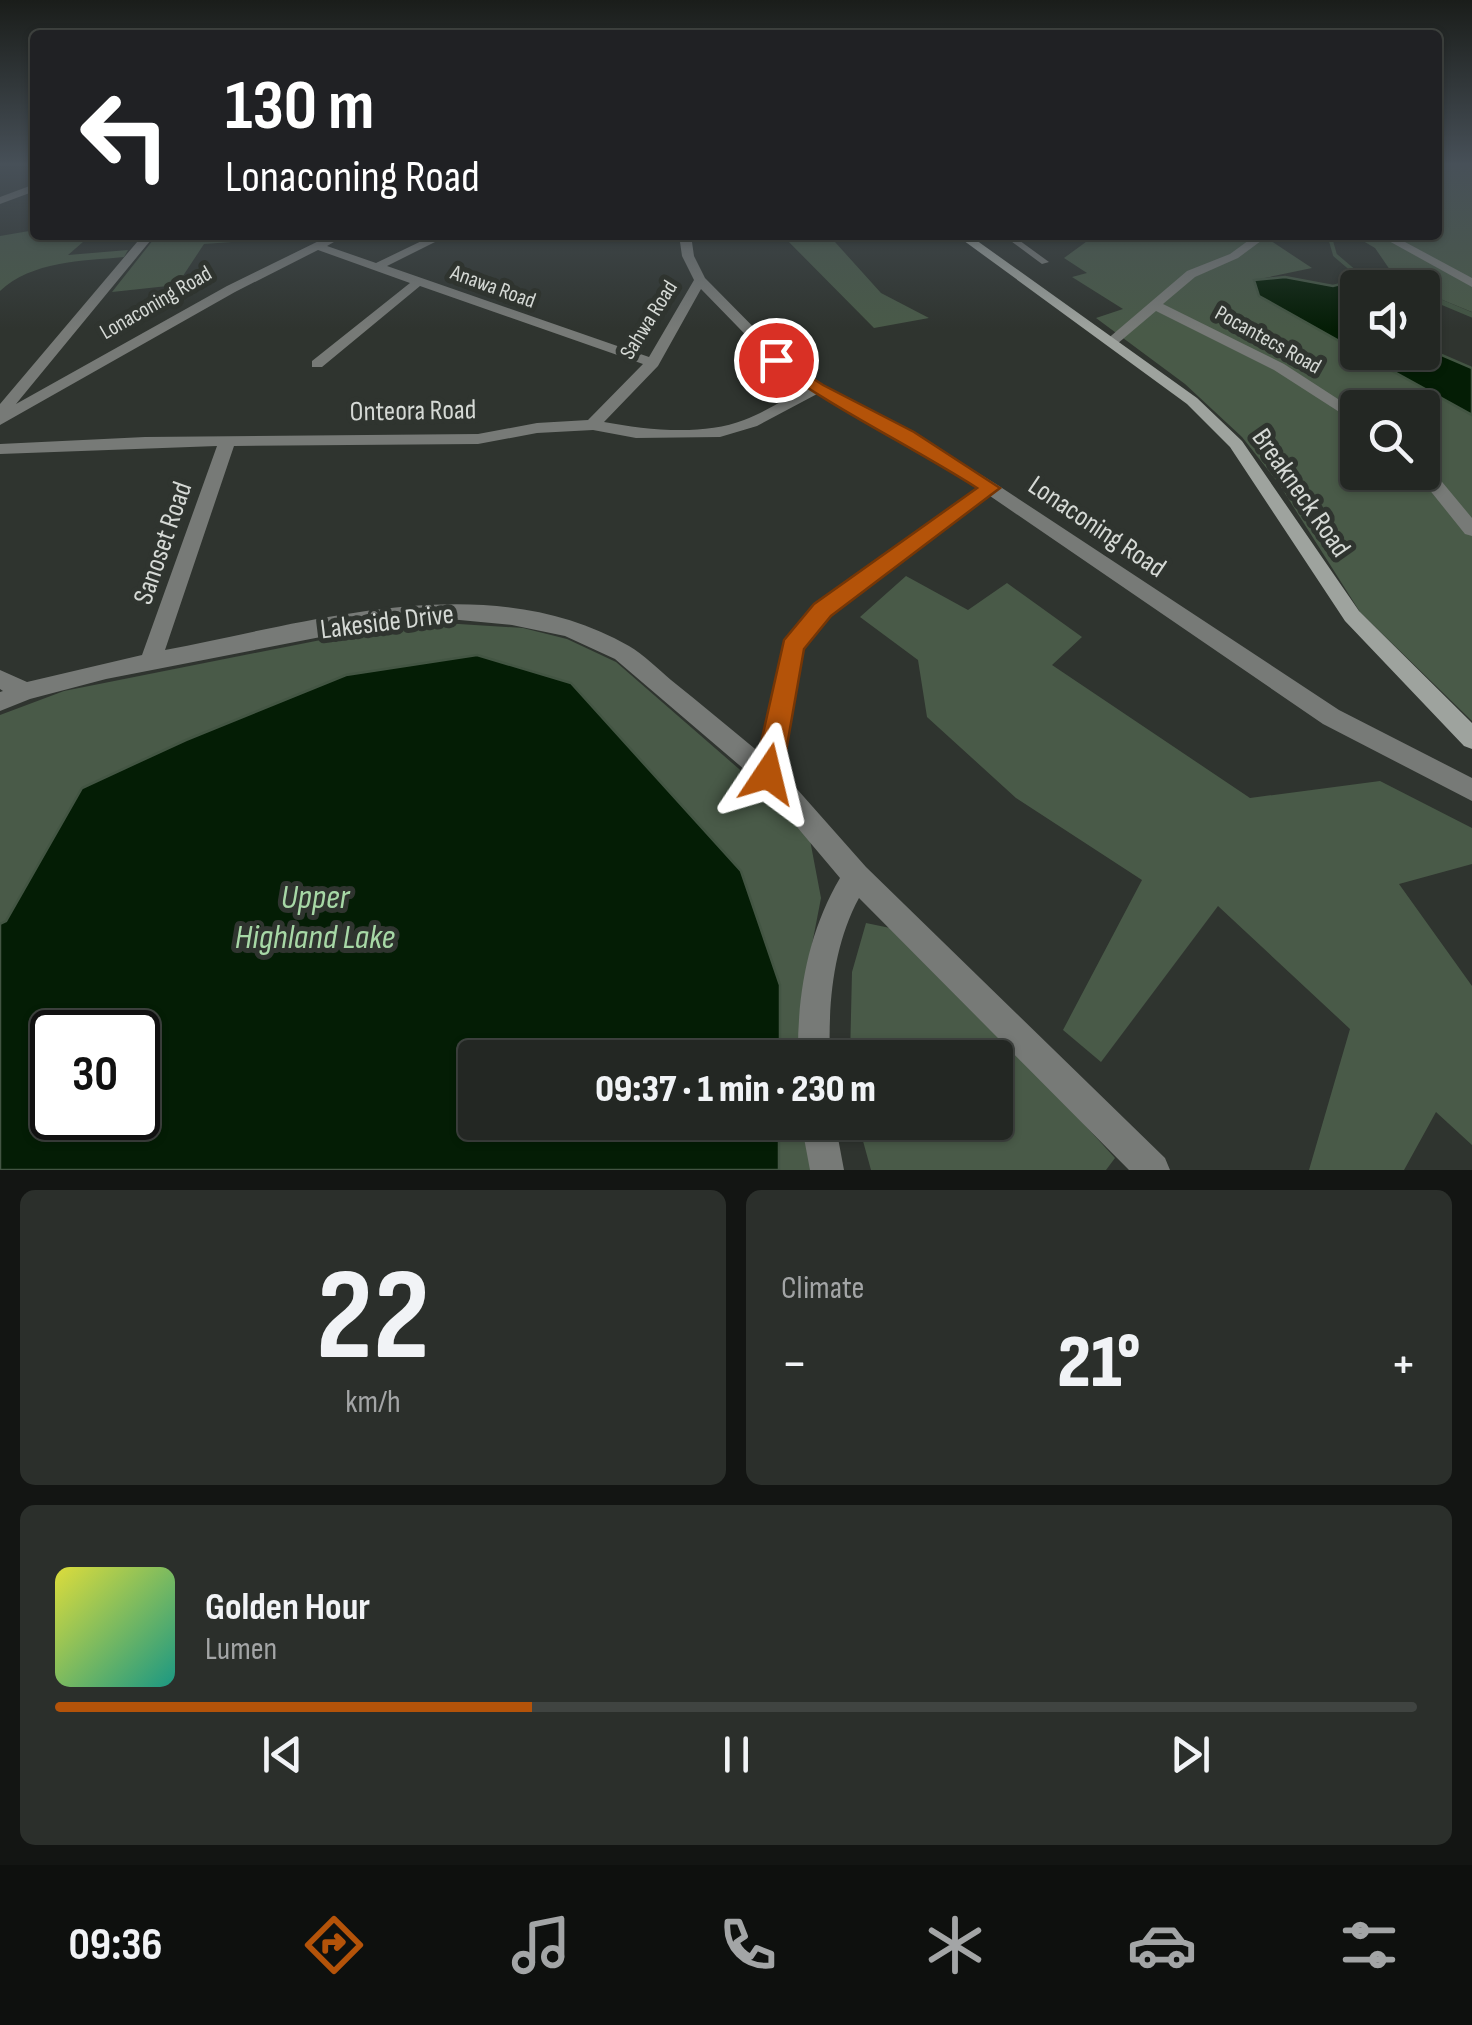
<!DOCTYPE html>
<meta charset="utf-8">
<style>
:root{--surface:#232723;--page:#2b2f2b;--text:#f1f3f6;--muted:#a3a5a6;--line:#404441;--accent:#b45309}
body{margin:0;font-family:"Sofia Sans Condensed",sans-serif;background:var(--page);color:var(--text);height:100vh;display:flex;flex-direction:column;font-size:38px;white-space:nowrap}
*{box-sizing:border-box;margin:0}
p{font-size:32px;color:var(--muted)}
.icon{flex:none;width:55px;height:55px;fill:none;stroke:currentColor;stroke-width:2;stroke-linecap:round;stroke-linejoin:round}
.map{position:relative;height:1170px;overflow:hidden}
.details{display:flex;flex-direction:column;gap:20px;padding:20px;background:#131513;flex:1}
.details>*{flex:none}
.guide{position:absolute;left:30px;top:30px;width:1412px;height:210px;border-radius:10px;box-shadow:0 2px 8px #0004,0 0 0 2px var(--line);background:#202124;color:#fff;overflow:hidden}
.controls{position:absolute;left:1340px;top:270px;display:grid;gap:20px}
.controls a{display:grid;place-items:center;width:100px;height:100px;border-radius:10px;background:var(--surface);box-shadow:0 2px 8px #0004,0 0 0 2px var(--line);font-size:50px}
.speed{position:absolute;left:30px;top:1010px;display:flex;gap:20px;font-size:50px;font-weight:700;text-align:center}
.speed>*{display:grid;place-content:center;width:130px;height:130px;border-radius:50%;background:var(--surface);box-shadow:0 2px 8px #0004,0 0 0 2px var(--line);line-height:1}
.speed .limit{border:5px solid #111;border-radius:15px;background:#fff;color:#111}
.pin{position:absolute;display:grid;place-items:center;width:85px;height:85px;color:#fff;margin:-42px;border:5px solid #fff;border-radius:50%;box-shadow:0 2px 10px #0007}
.me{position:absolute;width:110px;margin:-55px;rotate:10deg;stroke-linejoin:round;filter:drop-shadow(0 0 8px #0008)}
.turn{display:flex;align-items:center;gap:35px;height:210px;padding:0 30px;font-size:45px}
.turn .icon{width:130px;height:130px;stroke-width:2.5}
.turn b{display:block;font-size:70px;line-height:85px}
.big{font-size:75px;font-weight:800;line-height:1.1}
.details .tile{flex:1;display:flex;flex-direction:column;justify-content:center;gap:15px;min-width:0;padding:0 35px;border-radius:15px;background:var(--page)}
.details .dial{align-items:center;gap:0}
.dial b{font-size:130px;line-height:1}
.song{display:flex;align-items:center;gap:30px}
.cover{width:120px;height:120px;border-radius:15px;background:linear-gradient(135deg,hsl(60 70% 55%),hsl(170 70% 35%))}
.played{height:10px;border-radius:5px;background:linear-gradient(90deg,var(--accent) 35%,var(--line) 35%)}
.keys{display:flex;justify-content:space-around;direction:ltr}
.heat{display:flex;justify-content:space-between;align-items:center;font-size:55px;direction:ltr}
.details .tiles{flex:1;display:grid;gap:20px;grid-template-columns:1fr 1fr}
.tile:last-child{grid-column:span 2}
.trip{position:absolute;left:458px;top:1040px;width:555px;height:100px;border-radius:10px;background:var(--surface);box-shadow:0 2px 8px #0004,0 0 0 2px var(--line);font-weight:800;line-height:100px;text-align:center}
.dock{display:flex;height:160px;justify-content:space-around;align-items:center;background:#0e100e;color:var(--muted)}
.dock .icon{width:70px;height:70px}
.dock .active{color:var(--accent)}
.dock b{font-size:45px;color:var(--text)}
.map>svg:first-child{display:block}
.green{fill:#495a48;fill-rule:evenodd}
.water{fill:#041d05;stroke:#435543;stroke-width:2.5;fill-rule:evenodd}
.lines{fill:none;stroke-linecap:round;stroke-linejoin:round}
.stream-far1{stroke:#435543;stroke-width:4}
.stream{stroke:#435543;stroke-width:5}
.lane{fill:#777a77;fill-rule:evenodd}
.street{fill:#777a77;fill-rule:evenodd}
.secondary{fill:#9ea39e;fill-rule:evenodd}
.route{fill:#b45309;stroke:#753606;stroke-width:2.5}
.labels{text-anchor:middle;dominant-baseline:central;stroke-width:10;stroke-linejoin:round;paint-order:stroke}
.far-street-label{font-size:22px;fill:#d5d9d5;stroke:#2f342f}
.street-label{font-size:28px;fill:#d5d9d5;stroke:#2f342f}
.near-water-label{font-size:35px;font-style:italic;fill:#a7d8a6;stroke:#2f342f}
</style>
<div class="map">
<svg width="1472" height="1170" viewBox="0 0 1472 1170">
<rect width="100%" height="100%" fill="#2f342f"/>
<path class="green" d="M 1438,165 L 1472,165 L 1472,312 L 1423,292 L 1422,288 L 1399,283 L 1375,248 L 1353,235 L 1438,235 Z
M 35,230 L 35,235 L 91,235 L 68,255 L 128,250 L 124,257 C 82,261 32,261 0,291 L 0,236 Z
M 157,235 L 331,235 L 204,244 L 177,285 L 112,292 Z
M 782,235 L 878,235 L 835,242 L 881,293 L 929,318 L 874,328 Z
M 1085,235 L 1262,235 L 1312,268 L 1255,280 L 1259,296 L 1472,415 L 1472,721 L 1360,612 L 1279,484 L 1242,437 L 1185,384 L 1096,318 L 1123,309 L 1072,277 L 1087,273 L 1064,258 L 1090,239 ZM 1358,408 L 1422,408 L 1422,472 L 1358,472 Z
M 906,576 L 968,610 L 1007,583 L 1082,637 L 1052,665 L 1250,798 L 1380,781 L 1472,828 L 1472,864 L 1399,884 L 1472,986 L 1472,1145 L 1436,1112 L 1404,1170 L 1309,1170 L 1350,1029 L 1218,906 L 1101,1062 L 1063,1030 L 1142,880 L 1016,798 L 927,717 L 918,660 L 860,617 Z
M 443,623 L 523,628 L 567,639 L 616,662 L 754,782 L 810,840 L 821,898 L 804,986 L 806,1057 L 780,1057 L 780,985 L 6,921 L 0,924 L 0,715 L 64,691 L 351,634 Z
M 866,923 L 895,929 L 993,1025 L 1115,1158 L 1106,1170 L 871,1170 L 858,1123 L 995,1122 L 995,1058 L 850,1058 L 852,972 Z
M 779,1123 L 807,1123 L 816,1170 L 779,1170 Z"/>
<path class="water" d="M 1285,277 L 1333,286 L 1352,281 L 1364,286 L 1348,292 L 1357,300 L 1357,351 L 1259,296 L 1254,280 Z
M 1423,347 L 1472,368 L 1472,415 L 1360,353 L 1422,352 Z
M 477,655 L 571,683 L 741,871 L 780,985 L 780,1057 L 475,1058 L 475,1122 L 779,1123 L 779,1170 L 0,1170 L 0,924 L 6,921 L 82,788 L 186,740 L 346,675 ZM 52,1032 L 138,1032 L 138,1118 L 52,1118 Z"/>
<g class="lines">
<path class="stream-far1" d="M 1320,235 L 1331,241 L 1335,255 L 1362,278
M 1363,277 L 1369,278"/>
<path class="stream" d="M 1363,277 L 1406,288
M 1359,283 L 1362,276
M 1422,294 L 1472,315"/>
<path class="lane" d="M 988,235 L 1012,235 L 1049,262 L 1042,264 L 1004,236 L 969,242 L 965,240 Z"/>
<path class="street" d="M 35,184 L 35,191 L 0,204 L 0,197 Z
M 143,235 L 155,235 L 16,404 L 227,286 L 331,235 L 346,235 L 327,246 L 376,263 L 434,235 L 449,235 L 387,266 L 649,357 L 694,280 L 682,256 L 679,235 L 691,235 L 694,256 L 705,278 L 782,356 L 822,385 L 913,433 L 996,484 L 1339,710 L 1472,778 L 1472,801 L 1323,724 L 990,496 L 829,615 L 802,649 L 781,771 L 866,867 L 1165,1158 L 1170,1170 L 1129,1170 L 859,898 C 833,946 828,1004 830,1058 L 798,1058 C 797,995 808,932 840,878 L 759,782 L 615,659 L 565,636 L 512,625 L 449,619 L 372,627 L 106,679 L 30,699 L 0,711 L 0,692 L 3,691 L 0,689 L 0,670 L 27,682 L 142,655 L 217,446 L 0,454 L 0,444 L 145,437 L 478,434 L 537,423 L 588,420 L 643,364 L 420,286 L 322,367 L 312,367 L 312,361 L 410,283 L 318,250 L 235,292 L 0,425 L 0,404 ZM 701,289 L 772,362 L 807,387 C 786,398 766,412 744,420 C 703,436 647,430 604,422 L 658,366 ZM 817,394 L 901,439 L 978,488 L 815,605 L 784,641 L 760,753 C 730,728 701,704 671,680 C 658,669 644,655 629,646 C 489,565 313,622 165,650 L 234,446 L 478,444 L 537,433 L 593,430 L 636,438 L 720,437 L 757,426 Z
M 1256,235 L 1269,235 L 1238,258 L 1195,277 L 1163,304 L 1284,364 L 1358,412 L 1358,424 L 1274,370 L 1156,311 L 1117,344 L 1105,341 L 1187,271 L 1230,254 Z
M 1378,235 L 1392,235 L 1472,278 L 1472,287 Z
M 1422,464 L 1428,465 L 1472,518 L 1472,536 L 1465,534 L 1416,473 L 1422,472 Z
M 801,1122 L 835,1122 L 844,1170 L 810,1170 Z"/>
<path class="secondary" d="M 956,235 L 969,235 L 1197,398 L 1242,441 L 1359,611 L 1472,723 L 1472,749 L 1464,746 L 1345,621 L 1230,447 L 1187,404 Z"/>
</g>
<linearGradient id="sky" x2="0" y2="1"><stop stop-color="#1a1d1a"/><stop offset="0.5" stop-color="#475058"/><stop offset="1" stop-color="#475058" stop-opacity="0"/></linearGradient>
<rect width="1472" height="329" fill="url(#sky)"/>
<path class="route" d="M 776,355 L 823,385 L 914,432 L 1000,488 L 831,616 L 804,649 L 782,774 L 778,783 L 768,787 L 758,783 L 754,774 L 784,640 L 814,604 L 977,488 C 909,445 836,410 771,363 L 771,356 Z"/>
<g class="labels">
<g class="far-street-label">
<text transform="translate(493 287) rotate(20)">Anawa Road</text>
<text transform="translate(156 303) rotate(-30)">Lonaconing Road</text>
<text transform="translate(649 320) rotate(-58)">Sahwa Road</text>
<text transform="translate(1268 340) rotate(29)">Pocantecs Road</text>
</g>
<g class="street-label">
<text transform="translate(413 411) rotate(-1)">Onteora Road</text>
<text transform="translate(1301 493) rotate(55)">Breakneck Road</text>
<text transform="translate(1097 527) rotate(34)">Lonaconing Road</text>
<text transform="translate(163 543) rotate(-71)">Sanoset Road</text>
<text transform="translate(387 622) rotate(-7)">Lakeside Drive</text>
</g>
<g class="near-water-label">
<text x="315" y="897">Upper<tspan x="315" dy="40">Highland Lake</tspan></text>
</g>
</g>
</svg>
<div class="controls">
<a><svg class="icon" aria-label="sound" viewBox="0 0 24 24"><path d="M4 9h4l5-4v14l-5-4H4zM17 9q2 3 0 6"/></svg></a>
<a><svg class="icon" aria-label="search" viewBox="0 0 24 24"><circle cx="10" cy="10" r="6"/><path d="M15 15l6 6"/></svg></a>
</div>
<div class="speed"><div class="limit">30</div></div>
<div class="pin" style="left:776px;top:360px;background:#d93025"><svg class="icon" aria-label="arrive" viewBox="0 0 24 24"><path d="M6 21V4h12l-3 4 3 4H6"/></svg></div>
<svg class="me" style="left:768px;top:774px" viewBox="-20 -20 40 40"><path d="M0-17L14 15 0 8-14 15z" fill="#b45309" stroke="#fff" stroke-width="4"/></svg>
<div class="trip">09:37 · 1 min · 230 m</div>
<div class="guide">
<div class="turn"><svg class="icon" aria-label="left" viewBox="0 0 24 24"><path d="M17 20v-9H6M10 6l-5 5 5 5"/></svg><div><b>130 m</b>Lonaconing Road</div></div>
</div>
</div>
<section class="details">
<div class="tiles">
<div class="tile dial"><b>22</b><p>km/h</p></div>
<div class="tile"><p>Climate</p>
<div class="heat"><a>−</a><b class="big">21°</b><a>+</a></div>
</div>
<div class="tile">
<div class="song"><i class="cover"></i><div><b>Golden Hour</b><p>Lumen</p></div></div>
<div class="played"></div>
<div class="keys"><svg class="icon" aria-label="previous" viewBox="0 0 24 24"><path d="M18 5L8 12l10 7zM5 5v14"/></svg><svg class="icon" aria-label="pause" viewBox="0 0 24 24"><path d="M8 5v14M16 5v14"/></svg><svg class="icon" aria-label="next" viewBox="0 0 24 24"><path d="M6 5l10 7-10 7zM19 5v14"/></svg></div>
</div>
</div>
</section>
<nav class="dock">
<b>09:36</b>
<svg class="icon active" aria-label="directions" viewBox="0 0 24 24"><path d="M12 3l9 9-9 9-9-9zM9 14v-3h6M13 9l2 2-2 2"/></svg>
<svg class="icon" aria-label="music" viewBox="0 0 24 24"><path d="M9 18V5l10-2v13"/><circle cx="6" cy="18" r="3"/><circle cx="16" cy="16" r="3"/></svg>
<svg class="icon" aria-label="phone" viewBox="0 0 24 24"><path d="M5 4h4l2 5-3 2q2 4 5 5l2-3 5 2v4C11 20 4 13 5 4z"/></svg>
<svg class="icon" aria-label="climate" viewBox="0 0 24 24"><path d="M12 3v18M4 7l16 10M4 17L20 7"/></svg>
<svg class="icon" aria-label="car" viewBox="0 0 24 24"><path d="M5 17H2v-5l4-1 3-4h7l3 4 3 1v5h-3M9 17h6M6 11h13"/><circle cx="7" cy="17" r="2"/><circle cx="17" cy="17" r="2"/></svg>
<svg class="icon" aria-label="filters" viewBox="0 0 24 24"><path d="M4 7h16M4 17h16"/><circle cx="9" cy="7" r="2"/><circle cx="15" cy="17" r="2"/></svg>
</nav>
